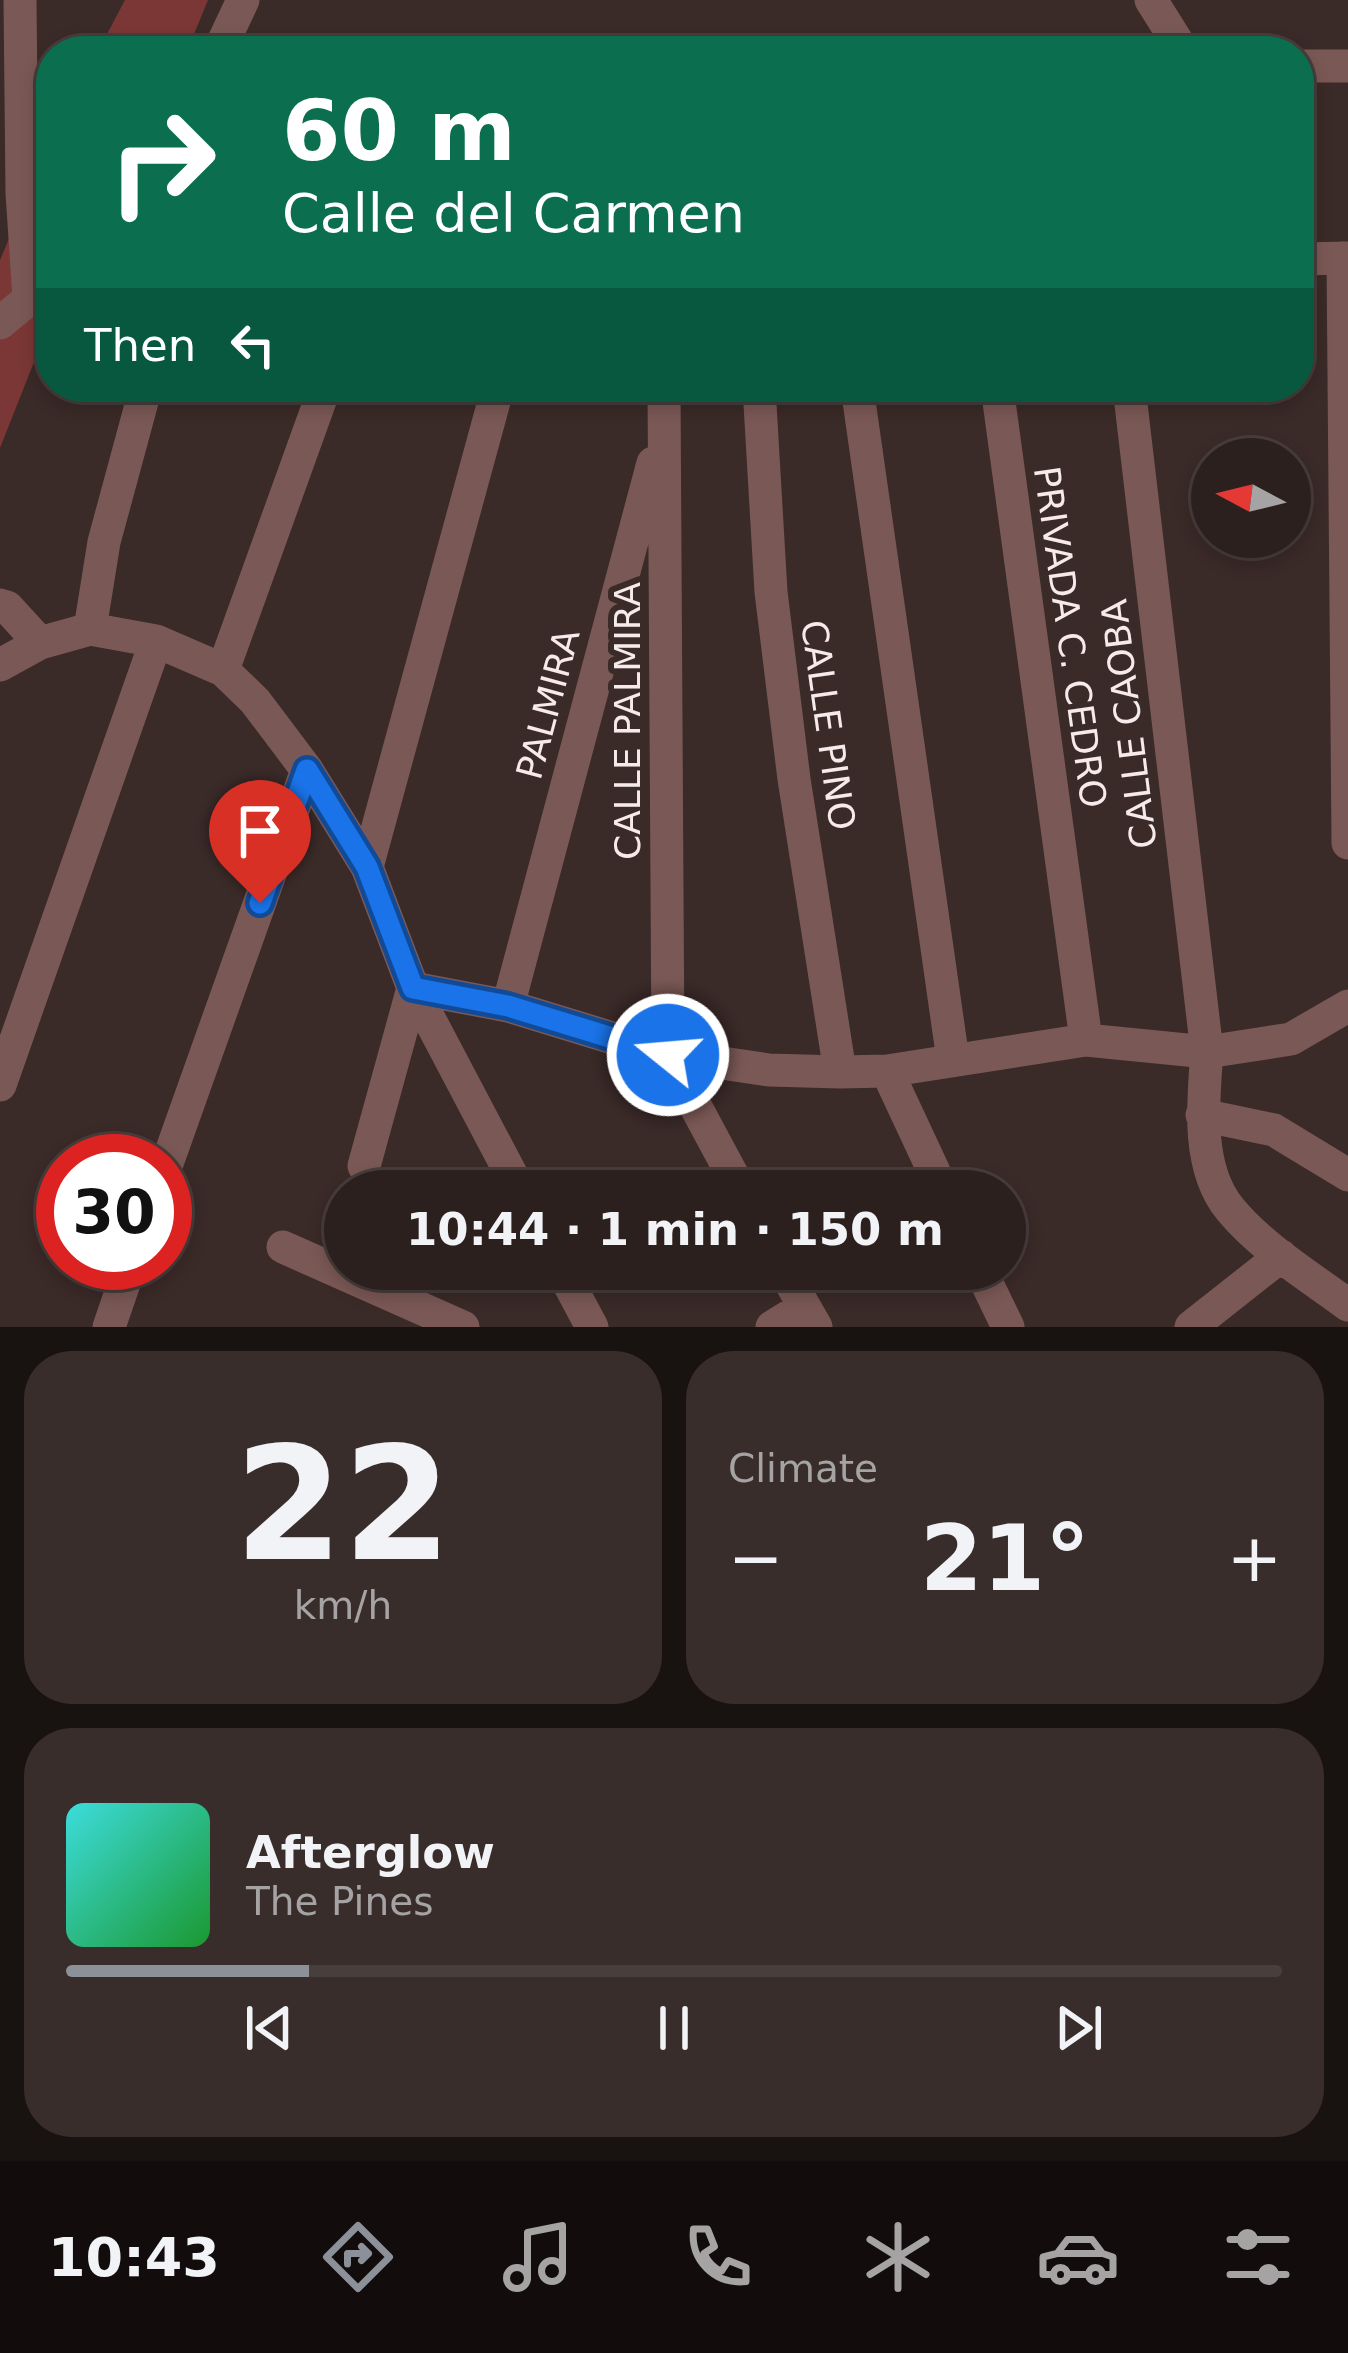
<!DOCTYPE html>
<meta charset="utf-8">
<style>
:root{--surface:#2c201e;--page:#382d2b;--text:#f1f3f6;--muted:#a6a3a4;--line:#483e3c;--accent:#8c9099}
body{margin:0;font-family:"DejaVu Sans",sans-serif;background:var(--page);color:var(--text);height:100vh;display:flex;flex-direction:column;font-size:45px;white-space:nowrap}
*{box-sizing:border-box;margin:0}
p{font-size:39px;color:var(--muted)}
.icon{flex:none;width:66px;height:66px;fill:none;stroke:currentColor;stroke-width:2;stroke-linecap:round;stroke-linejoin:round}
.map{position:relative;height:1327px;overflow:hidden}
.details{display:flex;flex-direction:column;gap:24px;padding:24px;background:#181210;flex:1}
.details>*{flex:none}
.banner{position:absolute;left:36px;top:36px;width:1278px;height:366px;border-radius:48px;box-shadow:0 6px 18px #0003,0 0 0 3px var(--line);background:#0b6e4f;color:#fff;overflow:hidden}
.needle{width:78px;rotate:277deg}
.tools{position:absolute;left:1191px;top:438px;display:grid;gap:24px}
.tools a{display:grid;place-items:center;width:120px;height:120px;border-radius:50%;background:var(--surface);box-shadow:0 6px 18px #0003,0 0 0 3px var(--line);font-size:60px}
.speed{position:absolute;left:36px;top:1134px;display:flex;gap:24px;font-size:60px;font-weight:700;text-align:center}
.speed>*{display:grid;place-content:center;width:156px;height:156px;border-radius:50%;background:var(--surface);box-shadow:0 6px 18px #0003,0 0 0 3px var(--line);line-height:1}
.speed .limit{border:18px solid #d22;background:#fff;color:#111}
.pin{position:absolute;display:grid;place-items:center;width:102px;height:102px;color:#fff;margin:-123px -51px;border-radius:50% 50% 50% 0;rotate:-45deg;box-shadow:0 0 12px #0007}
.pin .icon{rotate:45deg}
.me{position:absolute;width:132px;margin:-66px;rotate:287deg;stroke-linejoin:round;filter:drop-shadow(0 0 9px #0008)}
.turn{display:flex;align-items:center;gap:42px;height:252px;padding:0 48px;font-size:54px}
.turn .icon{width:156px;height:156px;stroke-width:2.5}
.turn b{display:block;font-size:84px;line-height:102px}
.then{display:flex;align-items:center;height:114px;padding:0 48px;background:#0003;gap:24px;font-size:45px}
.big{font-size:90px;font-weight:800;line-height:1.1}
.details .widget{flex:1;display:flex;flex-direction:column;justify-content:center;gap:18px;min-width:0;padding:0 42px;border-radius:48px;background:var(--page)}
.details .dial{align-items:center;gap:0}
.dial b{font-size:156px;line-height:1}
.song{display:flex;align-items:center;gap:36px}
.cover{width:144px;height:144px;border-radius:18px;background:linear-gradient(135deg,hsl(180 70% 55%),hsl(130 70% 35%))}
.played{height:12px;border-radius:6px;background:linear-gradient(90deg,var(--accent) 20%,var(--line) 20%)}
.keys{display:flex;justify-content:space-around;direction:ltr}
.heat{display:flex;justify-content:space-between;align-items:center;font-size:66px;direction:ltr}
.details .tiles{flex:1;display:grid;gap:24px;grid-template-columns:1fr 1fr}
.widget:last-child{grid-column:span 2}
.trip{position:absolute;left:324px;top:1170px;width:702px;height:120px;border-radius:60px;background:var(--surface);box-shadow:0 6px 18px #0003,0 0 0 3px var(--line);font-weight:800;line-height:120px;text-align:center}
.tab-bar{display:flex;height:192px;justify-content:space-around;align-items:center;background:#120d0c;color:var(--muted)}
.tab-bar .icon{width:84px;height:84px}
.tab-bar .on{color:var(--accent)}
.tab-bar b{font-size:54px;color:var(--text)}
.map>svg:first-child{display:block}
.green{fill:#7b3735}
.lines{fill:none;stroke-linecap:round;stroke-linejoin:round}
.minor{stroke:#7a5855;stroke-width:33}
.route-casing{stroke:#114b97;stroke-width:30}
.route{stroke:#1a73e8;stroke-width:21}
.labels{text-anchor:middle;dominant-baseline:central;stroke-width:12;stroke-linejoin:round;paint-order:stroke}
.street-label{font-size:36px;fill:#f6ebea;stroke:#3a2a28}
</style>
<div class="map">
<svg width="1348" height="1327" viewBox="0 0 1348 1327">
<rect width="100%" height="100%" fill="#3a2a28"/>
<path class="green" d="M 125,0 L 208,0 L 187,51 L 98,51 Z
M 51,138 L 51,319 L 0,448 L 0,260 Z"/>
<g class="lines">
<path class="minor" d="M 20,0 L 22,193 L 29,299
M 1151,0 L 1183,51
M 219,51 L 243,0
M 1299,66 L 1348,66
M 1343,258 L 1348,843
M 1299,259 L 1348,258
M 0,323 L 29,299 L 49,295
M 664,387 L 668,1055 L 741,1191
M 759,387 L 771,592 L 794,779 L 840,1072
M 857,387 L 953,1060
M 997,387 L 1086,1040
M 1129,387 L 1207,1052 C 1203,1101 1196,1168 1230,1209 C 1261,1247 1309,1276 1348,1305
M 0,605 L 7,607 L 40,643
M 90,629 L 104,542 L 146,387
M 0,665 L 40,643 L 90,629 L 156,641 L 223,670 L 255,701 L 307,770 L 367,867 L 413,988 L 520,1191
M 223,670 L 325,387
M 367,867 L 498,387
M 508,1006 L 653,463
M 887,1071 L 943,1191
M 0,1085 L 156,641
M 1202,1115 L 1274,1130 L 1348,1175
M 364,1166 L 413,988 L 508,1006 L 668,1055 L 769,1070 L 840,1072 L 887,1071 L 1086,1040 L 1207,1052 L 1291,1039 L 1348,1006
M 165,1169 L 307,770
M 283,1247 L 463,1327
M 561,1269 L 592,1327
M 783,1269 L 816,1327
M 980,1269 L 1008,1327
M 109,1327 L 131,1263
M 772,1327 L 804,1307
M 1191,1327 L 1281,1256"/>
</g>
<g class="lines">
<g class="route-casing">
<path id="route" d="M 260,903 L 307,770 L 367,867 L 413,988 L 508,1006 L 668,1055"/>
</g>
<use href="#route" class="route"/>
</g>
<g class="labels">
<g class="street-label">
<text transform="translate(1070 637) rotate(82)">PRIVADA C. CEDRO</text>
<text transform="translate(548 704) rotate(-75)">PALMIRA</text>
<text transform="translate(627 721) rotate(-90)">CALLE PALMIRA</text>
<text transform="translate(1129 724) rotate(-97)">CALLE CAOBA</text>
<text transform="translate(828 725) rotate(82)">CALLE PINO</text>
</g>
</g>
</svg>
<div class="tools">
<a><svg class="needle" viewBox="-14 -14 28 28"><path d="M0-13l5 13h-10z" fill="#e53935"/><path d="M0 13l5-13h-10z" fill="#a6a3a4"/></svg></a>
</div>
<div class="speed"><div class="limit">30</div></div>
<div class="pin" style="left:260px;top:903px;background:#d93025"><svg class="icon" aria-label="arrive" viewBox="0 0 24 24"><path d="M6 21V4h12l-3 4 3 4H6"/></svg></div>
<svg class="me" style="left:668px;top:1055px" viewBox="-20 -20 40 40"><circle r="17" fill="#1a73e8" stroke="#fff" stroke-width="3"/><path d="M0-11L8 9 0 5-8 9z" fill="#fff"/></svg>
<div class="trip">10:44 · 1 min · 150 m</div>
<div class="banner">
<div class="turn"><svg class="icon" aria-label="right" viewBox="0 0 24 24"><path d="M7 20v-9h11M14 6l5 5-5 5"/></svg><div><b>60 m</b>Calle del Carmen</div></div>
<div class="then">Then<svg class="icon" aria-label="left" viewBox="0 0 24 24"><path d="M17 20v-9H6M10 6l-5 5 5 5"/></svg></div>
</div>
</div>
<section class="details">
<div class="tiles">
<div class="widget dial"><b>22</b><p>km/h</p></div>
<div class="widget"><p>Climate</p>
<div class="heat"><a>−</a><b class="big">21°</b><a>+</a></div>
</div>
<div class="widget">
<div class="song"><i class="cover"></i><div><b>Afterglow</b><p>The Pines</p></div></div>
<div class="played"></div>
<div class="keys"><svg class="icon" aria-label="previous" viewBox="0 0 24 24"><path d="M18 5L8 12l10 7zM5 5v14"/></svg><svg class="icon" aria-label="pause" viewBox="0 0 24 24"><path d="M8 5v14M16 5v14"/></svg><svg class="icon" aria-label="next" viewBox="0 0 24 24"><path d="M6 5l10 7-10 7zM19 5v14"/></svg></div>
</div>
</div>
</section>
<nav class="tab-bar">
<b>10:43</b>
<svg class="icon on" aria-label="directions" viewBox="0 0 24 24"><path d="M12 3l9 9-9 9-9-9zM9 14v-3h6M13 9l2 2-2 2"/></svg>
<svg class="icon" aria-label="music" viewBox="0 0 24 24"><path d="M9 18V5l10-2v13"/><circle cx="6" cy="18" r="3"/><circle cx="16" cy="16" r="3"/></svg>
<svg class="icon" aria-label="phone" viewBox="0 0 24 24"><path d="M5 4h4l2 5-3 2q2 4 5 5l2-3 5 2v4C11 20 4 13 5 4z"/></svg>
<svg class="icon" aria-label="climate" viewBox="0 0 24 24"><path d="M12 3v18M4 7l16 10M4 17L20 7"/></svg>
<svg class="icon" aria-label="car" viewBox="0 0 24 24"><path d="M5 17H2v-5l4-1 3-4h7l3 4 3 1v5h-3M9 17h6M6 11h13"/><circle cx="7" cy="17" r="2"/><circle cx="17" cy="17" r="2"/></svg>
<svg class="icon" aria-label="filters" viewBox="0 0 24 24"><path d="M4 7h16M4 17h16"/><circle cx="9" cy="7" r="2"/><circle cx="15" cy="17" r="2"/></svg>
</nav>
